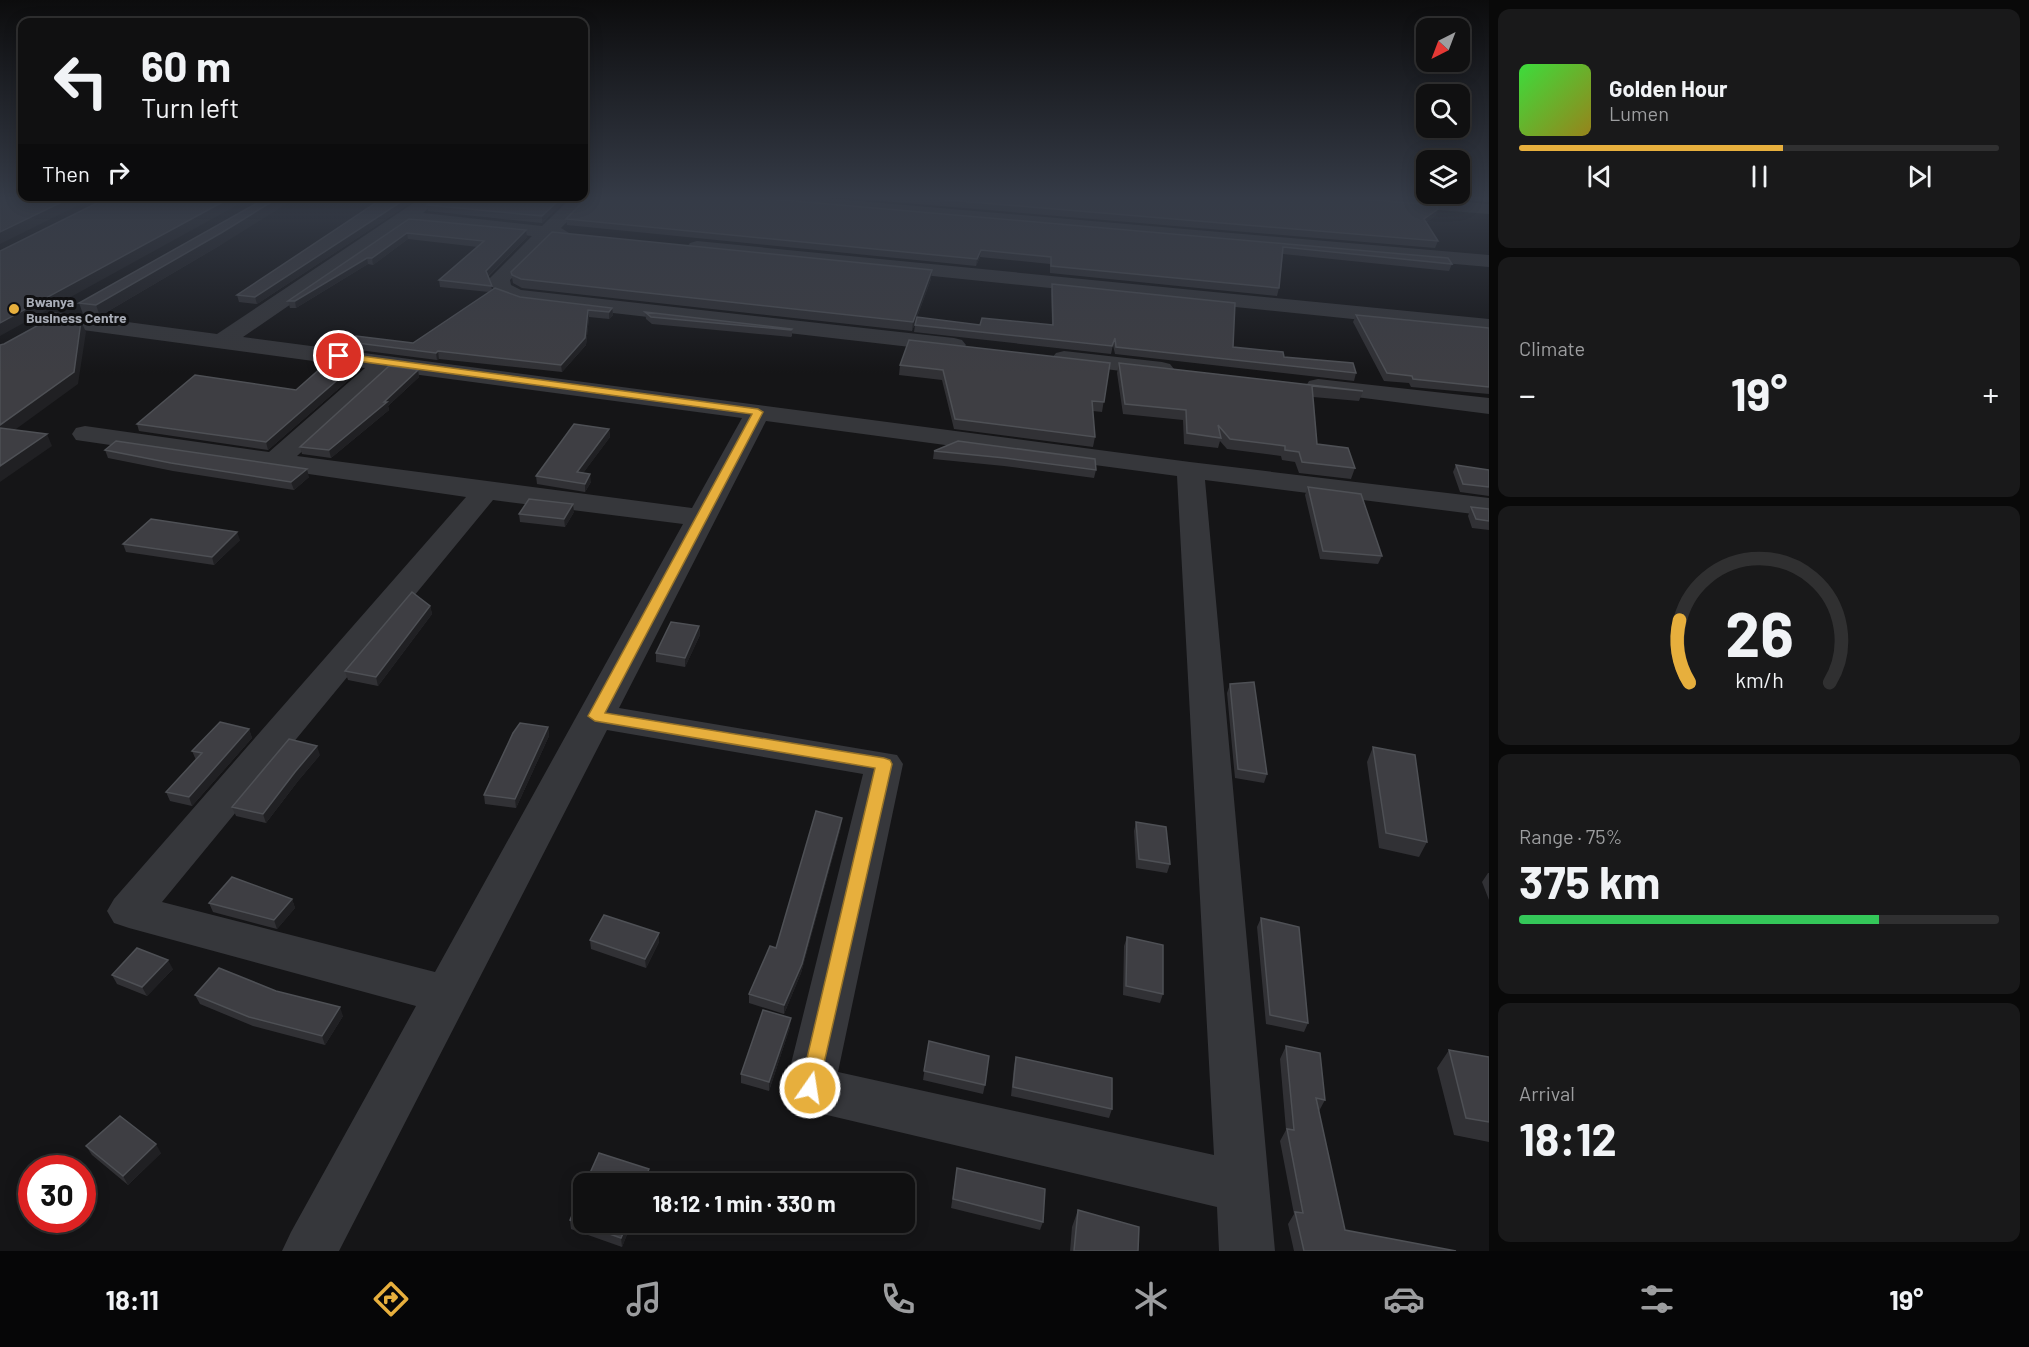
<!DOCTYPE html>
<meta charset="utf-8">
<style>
:root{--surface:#101011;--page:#19191a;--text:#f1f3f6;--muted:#9c9d9f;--line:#303031;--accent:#e7af3d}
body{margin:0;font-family:Barlow,sans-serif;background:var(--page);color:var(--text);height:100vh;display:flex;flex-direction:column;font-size:22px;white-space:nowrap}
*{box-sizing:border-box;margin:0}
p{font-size:20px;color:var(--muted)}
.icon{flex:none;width:33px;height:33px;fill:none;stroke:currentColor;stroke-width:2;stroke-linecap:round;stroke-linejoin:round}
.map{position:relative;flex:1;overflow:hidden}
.panel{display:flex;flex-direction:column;gap:9px;padding:9px;background:#090909;width:540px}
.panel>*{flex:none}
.top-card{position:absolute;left:18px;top:18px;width:570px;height:183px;border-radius:12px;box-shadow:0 3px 15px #0003,0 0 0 2px var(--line);background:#101011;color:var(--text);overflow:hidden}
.needle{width:39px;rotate:222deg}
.controls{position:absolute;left:1416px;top:18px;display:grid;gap:12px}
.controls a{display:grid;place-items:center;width:54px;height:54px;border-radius:12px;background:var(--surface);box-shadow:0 3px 15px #0003,0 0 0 2px var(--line);font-size:30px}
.speed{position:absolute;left:18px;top:1155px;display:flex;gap:12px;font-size:30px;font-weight:700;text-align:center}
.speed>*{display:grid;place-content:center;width:78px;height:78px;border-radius:50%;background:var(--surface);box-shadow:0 3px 15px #0003,0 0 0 2px var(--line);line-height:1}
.speed .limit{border:9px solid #d22;background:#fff;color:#111}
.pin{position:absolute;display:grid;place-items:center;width:51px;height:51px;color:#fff;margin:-26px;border:3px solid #fff;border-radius:50%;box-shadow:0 2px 6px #0007}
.me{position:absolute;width:66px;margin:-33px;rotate:13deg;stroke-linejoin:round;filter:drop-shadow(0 0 4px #0008)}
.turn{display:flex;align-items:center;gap:21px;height:126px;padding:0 24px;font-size:27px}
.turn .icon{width:78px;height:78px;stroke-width:2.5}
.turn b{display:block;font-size:42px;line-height:51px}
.then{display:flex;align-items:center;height:57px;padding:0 24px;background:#0003;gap:12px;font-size:22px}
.big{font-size:45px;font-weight:700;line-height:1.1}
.panel .card{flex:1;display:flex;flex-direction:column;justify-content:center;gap:9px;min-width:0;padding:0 21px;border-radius:12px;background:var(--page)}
.panel .dial{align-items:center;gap:0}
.dial svg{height:156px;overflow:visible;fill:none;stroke:var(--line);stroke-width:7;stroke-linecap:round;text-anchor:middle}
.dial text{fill:var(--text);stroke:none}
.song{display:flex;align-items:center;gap:18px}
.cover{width:72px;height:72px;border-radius:9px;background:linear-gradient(135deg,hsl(120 70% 55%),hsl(50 70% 35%))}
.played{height:6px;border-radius:3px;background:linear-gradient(90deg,var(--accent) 55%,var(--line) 55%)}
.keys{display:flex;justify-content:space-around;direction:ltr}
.heat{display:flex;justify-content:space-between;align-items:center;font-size:33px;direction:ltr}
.charge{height:9px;border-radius:4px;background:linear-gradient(90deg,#34c759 75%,var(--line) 0)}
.trip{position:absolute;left:573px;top:1173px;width:342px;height:60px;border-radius:12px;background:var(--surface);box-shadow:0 3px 15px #0003,0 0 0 2px var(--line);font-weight:700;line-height:60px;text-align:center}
.dock{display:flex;height:96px;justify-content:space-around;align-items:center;background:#060607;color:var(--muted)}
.dock .icon{width:42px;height:42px}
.dock .active{color:var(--accent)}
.dock b{font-size:27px;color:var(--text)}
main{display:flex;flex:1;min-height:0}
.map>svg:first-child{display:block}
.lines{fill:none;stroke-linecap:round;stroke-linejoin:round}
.minor{fill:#36373b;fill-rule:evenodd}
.wall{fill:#313135}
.shaded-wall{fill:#202023}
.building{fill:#3e3e43;stroke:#4e5055;stroke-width:1.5}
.route{fill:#e7af3d;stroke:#967228;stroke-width:1.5}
.poi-dot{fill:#e7af3d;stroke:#101012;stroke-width:2}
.labels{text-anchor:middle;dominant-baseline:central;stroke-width:6;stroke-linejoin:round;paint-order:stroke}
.far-poi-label{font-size:14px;font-weight:bold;fill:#a8acb6;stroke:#101012;text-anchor:start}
</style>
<main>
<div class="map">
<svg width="1489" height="1251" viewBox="0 0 1489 1251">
<rect width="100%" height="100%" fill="#151517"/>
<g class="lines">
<path class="minor" d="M 571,198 L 590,198 L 561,228 L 569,233 L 566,237 L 551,238 L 510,280 L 511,285 L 521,290 L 954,338 L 962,340 L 966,345 L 962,350 L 954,352 L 517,302 L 496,294 L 489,279 L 532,236 L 409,223 L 243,337 L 1190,462 L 1489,498 L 1489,516 L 1205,480 L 1275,1251 L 1219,1251 L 1217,1207 L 810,1111 L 793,1104 L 785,1088 L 863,774 L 607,730 L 339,1251 L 282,1251 L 291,1232 L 416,1006 L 129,928 L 114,923 L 107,911 L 114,899 L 466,497 L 76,440 L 72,434 L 76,428 L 85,426 L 269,452 L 365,368 L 53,326 L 45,324 L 42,319 L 45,314 L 53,312 L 217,334 L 418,200 L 430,200 L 433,204 L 423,213 L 542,226 ZM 390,371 L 742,418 L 692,508 L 297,456 ZM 766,421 L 1177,476 L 1214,1155 L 838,1072 L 903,764 L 897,755 L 619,708 ZM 493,500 L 683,524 L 435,972 L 162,902 Z
M 756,198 L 824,198 L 1489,255 L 1489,267 L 765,203 L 759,202 Z
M 1341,198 L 1414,198 L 1489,204 L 1489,214 L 1350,203 L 1344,202 Z
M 697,241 L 1489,319 L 1489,333 L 690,251 L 687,247 L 690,243 Z
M 1064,351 L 1162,362 L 1170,364 L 1174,369 L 1170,374 L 1162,376 L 1056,363 L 1052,358 L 1056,353 Z
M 1318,379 L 1489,398 L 1489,414 L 1309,391 L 1306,386 L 1309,381 Z"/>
</g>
<path class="wall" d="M 382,198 L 568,198 L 542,223 L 428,211 L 427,205 L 432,200 L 432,199 L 418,198 L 257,304 L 239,302 L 237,295 Z
M 846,198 L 1347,198 L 1436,215 L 1426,223 L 1438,241 L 1435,248 Z
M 1438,198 L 1489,198 L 1489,202 Z
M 765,199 L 1448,258 L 1452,264 L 1449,271 L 1283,254 L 1279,288 L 1277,296 L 1050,273 L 1050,264 L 980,257 L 976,266 L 567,225 L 566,219 Z
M 409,219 L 527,237 L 489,276 L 492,290 L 520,297 L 612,308 L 613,315 L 609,319 L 589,317 L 586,345 L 562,372 L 439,359 L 437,360 L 351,349 L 349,342 L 413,343 L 489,292 L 440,287 L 439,280 L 478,247 L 408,239 L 373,265 L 368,264 L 296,308 L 290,308 L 288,301 Z
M 224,243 L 100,316 L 83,314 L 79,303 Z
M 511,272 L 931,279 L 912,331 L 522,288 L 513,283 Z
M 1052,284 L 1233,347 L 1356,373 L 1354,381 L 1115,354 L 1113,345 L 1111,354 L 914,332 L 915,325 L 1052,325 L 1051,291 Z
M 645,312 L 792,329 L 792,336 L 791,337 L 652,324 L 646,319 Z
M 1356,315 L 1489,328 L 1489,394 L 1411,387 L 1409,383 L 1384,381 L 1353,322 Z
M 1110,363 L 1102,412 L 1093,411 L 1095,437 L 1093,447 L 954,429 L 942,380 L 899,375 L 900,365 Z
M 1119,363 L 1363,391 L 1359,401 L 1313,397 L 1317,444 L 1355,468 L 1351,479 L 1299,473 L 1295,462 L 1282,460 L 1281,456 L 1227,449 L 1220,441 L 1218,448 L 1184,444 L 1183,420 L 1123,414 L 1117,373 Z
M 360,370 L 268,450 L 139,431 L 137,424 L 296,390 Z
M 418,370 L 419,377 L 388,406 L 389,410 L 331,458 L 302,454 L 300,447 Z
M 609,429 L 610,437 L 583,473 L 591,482 L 585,492 L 537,484 L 536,476 Z
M 958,441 L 1096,470 L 1094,478 L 1004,466 L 933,459 L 934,451 Z
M 105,450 L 309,477 L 294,490 L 173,471 L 108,458 Z
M 1456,465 L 1489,470 L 1489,496 L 1460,492 L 1453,472 Z
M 1308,487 L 1382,556 L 1378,564 L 1320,559 L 1305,495 Z
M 1471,507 L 1489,509 L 1489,530 L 1472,528 L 1468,516 Z
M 574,512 L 565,527 L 520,522 L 519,514 Z
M 240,540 L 214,565 L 126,552 L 123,544 Z
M 430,606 L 432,614 L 378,686 L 348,680 L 345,671 Z
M 699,626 L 700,635 L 685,667 L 656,662 L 656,653 Z
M 1230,684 L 1267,774 L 1264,783 L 1235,778 L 1227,693 Z
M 548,727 L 549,736 L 516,808 L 485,804 L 484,795 Z
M 249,729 L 252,738 L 192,806 L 170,801 L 166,792 L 196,760 L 192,751 Z
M 1373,747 L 1427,842 L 1419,857 L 1379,848 L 1367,762 Z
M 320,755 L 298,781 L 266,823 L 236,816 L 232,807 Z
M 1136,822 L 1170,864 L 1167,873 L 1136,868 L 1134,831 Z
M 841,827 L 801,973 L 784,1014 L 749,1003 L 749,994 L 776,948 Z
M 1488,873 L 1489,873 L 1489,900 L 1482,882 Z
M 292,899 L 295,908 L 277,929 L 213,912 L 209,903 Z
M 1261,918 L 1308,1023 L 1304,1032 L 1266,1024 L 1257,927 Z
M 1127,937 L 1163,994 L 1160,1003 L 1123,995 L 1124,946 Z
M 590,940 L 659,942 L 646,968 L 591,949 Z
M 173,969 L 147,996 L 117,984 L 112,975 Z
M 276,991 L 343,1016 L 325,1045 L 253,1026 L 200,1004 L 195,995 Z
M 790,1027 L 769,1091 L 741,1083 L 741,1074 Z
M 929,1041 L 985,1085 L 983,1094 L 923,1080 Z
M 1286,1046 L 1325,1100 L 1319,1111 L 1345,1230 L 1456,1251 L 1294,1251 L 1288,1224 L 1294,1214 L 1280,1141 L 1286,1130 L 1280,1059 Z
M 1449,1050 L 1489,1057 L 1489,1142 L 1454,1135 L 1437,1068 Z
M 1016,1057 L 1112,1109 L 1109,1118 L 1011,1096 L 1014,1066 Z
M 86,1146 L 161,1153 L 128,1185 L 92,1155 Z
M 957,1168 L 1043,1222 L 1040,1230 L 951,1208 Z
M 1078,1210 L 1138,1251 L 1070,1251 L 1072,1227 Z
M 570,1220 L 584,1222 L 632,1222 L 622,1247 L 571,1229 Z"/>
<path class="shaded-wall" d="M 70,198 L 93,198 L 0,244 L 0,232 Z
M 230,198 L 250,198 L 0,336 L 0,323 Z
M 278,198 L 296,198 L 224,243 L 100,316 L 96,305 Z
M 407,198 L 418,198 L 257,304 L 255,297 Z
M 561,198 L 568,198 L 542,223 L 542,216 Z
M 1438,209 L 1436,215 L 1422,226 L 1424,219 Z
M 526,230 L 527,237 L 487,277 L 486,271 Z
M 407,233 L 408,239 L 373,265 L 372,258 Z
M 981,250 L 980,257 L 976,266 L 977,259 Z
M 367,258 L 368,264 L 296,308 L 295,301 Z
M 932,270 L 931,279 L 912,331 L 913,322 Z
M 612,308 L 613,315 L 609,319 L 609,312 Z
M 588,310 L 589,317 L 586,345 L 562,372 L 561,365 Z
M 81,321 L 86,332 L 78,384 L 1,440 L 0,437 L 0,425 Z
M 438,351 L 439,359 L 437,360 L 436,353 Z
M 358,362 L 360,370 L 268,450 L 266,442 Z
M 418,370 L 419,377 L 388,406 L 389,410 L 331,458 L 329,450 Z
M 609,429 L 610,437 L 578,480 L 577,472 Z
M 47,434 L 52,446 L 0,482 L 0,466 Z
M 307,469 L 309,477 L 294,490 L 291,482 Z
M 590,474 L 591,482 L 585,492 L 585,484 Z
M 573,504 L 574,512 L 565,527 L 564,519 Z
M 237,532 L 240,540 L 214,565 L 212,557 Z
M 430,606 L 432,614 L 378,686 L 376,677 Z
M 699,626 L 700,635 L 685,667 L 685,658 Z
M 548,727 L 549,736 L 516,808 L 515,799 Z
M 249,729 L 252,738 L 192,806 L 189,797 Z
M 317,746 L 320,755 L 298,781 L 266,823 L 263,814 L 295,772 Z
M 842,818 L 841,827 L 801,973 L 784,1014 L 784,1005 Z
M 292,899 L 295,908 L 277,929 L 274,920 Z
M 659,933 L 659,942 L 646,968 L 645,959 Z
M 168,960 L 173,969 L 147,996 L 142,987 Z
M 340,1007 L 343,1016 L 325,1045 L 322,1036 Z
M 791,1018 L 790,1027 L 769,1091 L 769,1082 Z
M 156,1144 L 161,1153 L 128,1185 L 123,1176 Z
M 649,1169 L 650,1178 L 648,1184 L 643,1184 Z
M 628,1222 L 632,1222 L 622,1247 L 621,1238 Z"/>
<path class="building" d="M 0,198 L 70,198 L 0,232 Z
M 107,198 L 230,198 L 0,323 L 0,251 Z
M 266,198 L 278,198 L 221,233 L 96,305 L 79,303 Z
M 383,198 L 407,198 L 255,297 L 237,295 Z
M 434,198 L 561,198 L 542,216 L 427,205 Z
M 587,198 L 760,198 L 1448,258 L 1452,264 L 1283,247 L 1279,288 L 1051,266 L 1051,257 L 981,250 L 977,259 L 566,219 Z
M 923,198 L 1347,198 L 1436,205 L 1438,209 L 1424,219 L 1438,241 Z
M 409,219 L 526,230 L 486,271 L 492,286 L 439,280 L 484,241 L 407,233 L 372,258 L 367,258 L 295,301 L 288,301 Z
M 552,232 L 932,270 L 913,322 L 521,279 L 512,275 L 511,272 Z
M 1052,284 L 1235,303 L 1233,347 L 1283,352 L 1284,357 L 1353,363 L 1356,373 L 1116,347 L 1115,338 L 1112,346 L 915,325 L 917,317 L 980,325 L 982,318 L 1053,325 Z
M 495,288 L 520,297 L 612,308 L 609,312 L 588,310 L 585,338 L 561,365 L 438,351 L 436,353 L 349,342 L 356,336 L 413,343 Z
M 645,312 L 792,329 L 791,330 L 651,317 Z
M 1356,315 L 1489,328 L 1489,387 L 1413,379 L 1412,376 L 1387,373 Z
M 53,317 L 81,321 L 74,372 L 0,425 L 0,345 L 4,344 Z
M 909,340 L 1110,363 L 1104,402 L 1092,401 L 1095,437 L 955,419 L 943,370 L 900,365 Z
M 331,359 L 358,362 L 266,442 L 137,424 L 195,375 L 296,390 Z
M 1119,363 L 1363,391 L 1312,386 L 1317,444 L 1348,448 L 1355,468 L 1302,462 L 1299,452 L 1285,450 L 1285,446 L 1230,439 L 1218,425 L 1221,438 L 1187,433 L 1186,410 L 1125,404 Z
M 389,366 L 418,370 L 384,402 L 387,402 L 329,450 L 300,447 Z
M 574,424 L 609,429 L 577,472 L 590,474 L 585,484 L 536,476 Z
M 0,428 L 47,434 L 0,466 Z
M 116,441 L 307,469 L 291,482 L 171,463 L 105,450 Z
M 958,441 L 1095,459 L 1096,470 L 1005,458 L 934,451 Z
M 1456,465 L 1489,470 L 1489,487 L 1463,484 Z
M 1308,487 L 1361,494 L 1382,556 L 1323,551 Z
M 529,499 L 573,504 L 564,519 L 519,514 Z
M 1471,507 L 1489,509 L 1489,521 L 1476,519 Z
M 151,519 L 237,532 L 212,557 L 123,544 Z
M 412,592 L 430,606 L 376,677 L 345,671 Z
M 671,622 L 699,626 L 685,658 L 656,653 Z
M 1254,682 L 1267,774 L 1238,769 L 1230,684 Z
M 220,722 L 249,729 L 189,797 L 166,792 L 202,753 L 192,751 Z
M 520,723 L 548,727 L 515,799 L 484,795 L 513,733 Z
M 289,739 L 317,746 L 295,772 L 263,814 L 232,807 Z
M 1373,747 L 1415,755 L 1427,842 L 1386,833 Z
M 816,811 L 842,818 L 802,964 L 784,1005 L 749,994 L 770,946 L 776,948 Z
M 1136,822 L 1166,827 L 1170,864 L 1139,859 Z
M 232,877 L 292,899 L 274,920 L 209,903 Z
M 604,915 L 659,933 L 645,959 L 590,940 Z
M 1261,918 L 1299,927 L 1308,1023 L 1270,1015 Z
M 1127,937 L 1163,945 L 1163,994 L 1126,986 Z
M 137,948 L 168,960 L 142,987 L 112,975 Z
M 219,968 L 276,991 L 340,1007 L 322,1036 L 249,1017 L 195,995 Z
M 763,1010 L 791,1018 L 769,1082 L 741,1074 Z
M 929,1041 L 989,1056 L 985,1085 L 924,1071 Z
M 1286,1046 L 1320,1053 L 1325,1100 L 1316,1098 L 1345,1230 L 1456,1251 L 1304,1251 L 1295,1212 L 1303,1213 L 1287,1129 L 1294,1130 Z
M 1449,1050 L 1489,1057 L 1489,1122 L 1466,1118 Z
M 1016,1057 L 1112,1078 L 1112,1109 L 1013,1087 Z
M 120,1116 L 156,1144 L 123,1176 L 86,1146 Z
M 599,1153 L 649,1169 L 643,1184 L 585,1184 Z
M 957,1168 L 1045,1189 L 1043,1222 L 953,1199 Z
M 584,1188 L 584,1222 L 628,1222 L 621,1238 L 570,1220 Z
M 1078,1210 L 1139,1227 L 1138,1251 L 1074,1251 Z"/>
<linearGradient id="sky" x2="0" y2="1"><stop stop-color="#0c0c0d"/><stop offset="0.53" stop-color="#353b47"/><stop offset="1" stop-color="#353b47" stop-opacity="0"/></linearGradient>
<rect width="1489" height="373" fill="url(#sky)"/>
<path class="route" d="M 339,353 L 758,409 L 763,412 L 605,713 L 884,758 L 890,760 L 892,764 L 817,1094 L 810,1097 L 803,1094 L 800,1088 L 875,768 L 595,721 L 588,716 L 752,414 L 335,358 L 335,354 Z"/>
<circle class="poi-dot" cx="14" cy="309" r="6"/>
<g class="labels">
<g class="far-poi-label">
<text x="26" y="301">Bwanya<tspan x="26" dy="16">Business Centre</tspan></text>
</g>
</g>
</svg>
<div class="controls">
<a><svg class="needle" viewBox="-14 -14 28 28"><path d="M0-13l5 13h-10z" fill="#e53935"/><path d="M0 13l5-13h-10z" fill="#9c9d9f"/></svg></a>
<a><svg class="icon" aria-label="search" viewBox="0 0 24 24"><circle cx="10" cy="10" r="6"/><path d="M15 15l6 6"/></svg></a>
<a><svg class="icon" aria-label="layers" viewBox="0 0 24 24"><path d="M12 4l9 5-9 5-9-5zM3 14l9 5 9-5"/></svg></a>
</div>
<div class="speed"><div class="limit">30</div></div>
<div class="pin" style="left:339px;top:356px;background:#d93025"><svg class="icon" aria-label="arrive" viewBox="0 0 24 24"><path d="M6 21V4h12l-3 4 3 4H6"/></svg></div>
<svg class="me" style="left:810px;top:1088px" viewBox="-20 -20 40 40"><circle r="17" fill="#e7af3d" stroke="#fff" stroke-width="3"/><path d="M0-11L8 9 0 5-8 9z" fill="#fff"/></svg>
<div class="trip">18:12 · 1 min · 330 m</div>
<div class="top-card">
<div class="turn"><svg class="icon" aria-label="left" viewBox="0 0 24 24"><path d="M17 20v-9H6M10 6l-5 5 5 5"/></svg><div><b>60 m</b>Turn left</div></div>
<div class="then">Then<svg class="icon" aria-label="right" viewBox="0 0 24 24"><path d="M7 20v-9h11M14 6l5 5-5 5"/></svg></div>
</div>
</div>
<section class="panel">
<div class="card">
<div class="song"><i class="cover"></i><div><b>Golden Hour</b><p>Lumen</p></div></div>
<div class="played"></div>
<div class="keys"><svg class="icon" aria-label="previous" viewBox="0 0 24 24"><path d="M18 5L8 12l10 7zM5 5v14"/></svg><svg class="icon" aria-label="pause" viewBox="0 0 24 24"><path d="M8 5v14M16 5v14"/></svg><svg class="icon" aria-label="next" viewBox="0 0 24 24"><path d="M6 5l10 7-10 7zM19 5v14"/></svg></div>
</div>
<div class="card"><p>Climate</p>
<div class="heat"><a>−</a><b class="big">19°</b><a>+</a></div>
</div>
<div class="card dial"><svg viewBox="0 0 100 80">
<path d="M14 69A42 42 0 1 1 86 69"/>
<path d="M14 69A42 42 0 0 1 9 37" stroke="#e7af3d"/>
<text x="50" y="56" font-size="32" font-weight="700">26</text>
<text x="50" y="72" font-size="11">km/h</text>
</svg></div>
<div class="card"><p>Range · 75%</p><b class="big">375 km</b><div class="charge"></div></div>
<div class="card"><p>Arrival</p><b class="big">18:12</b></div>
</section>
</main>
<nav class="dock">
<b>18:11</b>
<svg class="icon active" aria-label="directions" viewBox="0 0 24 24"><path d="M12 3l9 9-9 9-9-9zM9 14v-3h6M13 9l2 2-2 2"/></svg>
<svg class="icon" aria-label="music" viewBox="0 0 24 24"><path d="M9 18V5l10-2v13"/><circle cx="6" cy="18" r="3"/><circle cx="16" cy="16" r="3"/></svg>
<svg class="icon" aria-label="phone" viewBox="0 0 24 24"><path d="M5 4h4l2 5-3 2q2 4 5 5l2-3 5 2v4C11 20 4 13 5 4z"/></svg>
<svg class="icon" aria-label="climate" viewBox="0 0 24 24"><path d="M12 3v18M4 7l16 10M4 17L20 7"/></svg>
<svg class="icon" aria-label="car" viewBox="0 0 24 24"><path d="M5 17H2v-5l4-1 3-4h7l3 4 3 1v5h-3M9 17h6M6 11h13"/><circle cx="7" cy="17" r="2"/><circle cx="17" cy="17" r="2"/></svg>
<svg class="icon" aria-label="filters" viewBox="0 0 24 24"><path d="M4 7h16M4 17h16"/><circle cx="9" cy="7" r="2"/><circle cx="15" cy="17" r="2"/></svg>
<b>19°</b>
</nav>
